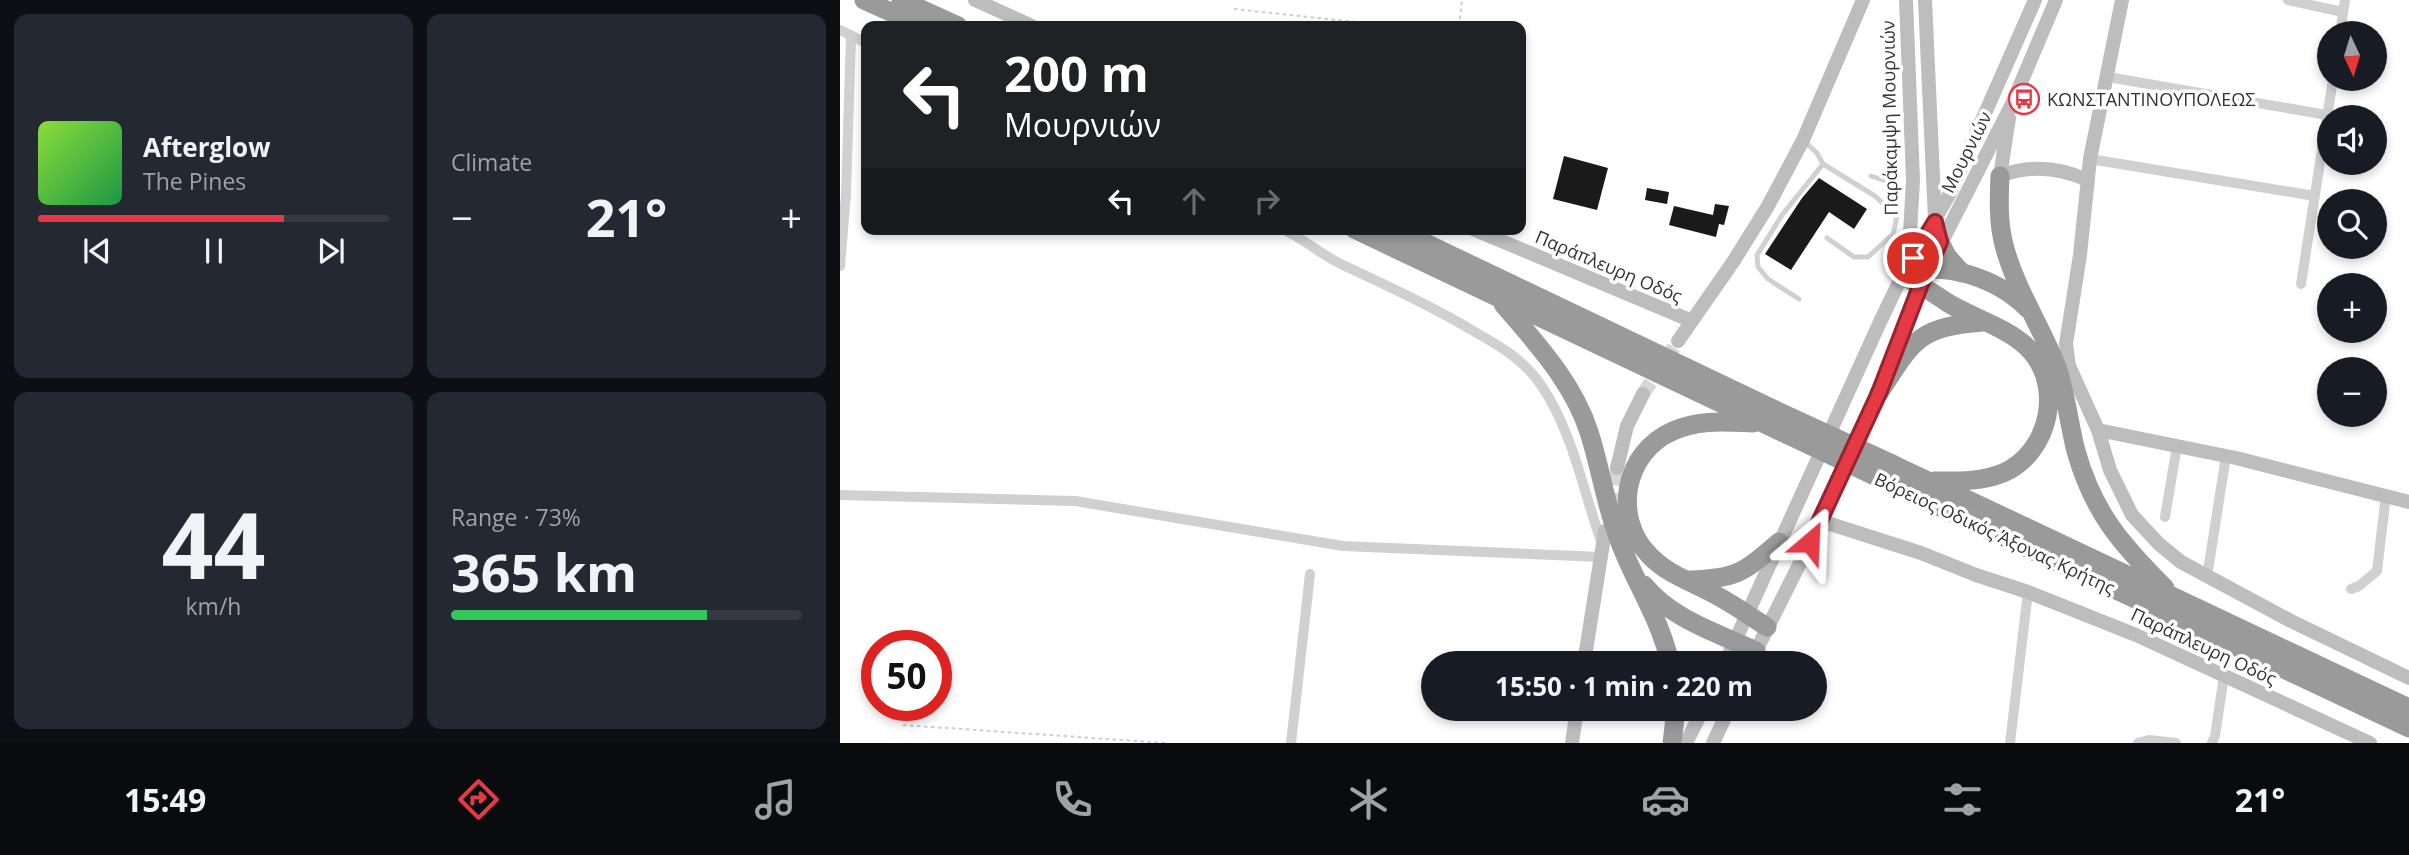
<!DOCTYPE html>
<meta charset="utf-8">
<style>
:root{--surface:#171b24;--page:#242831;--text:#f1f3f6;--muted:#9ea1a6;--line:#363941;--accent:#e63946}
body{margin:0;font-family:"Open Sans",sans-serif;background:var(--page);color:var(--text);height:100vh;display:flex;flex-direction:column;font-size:26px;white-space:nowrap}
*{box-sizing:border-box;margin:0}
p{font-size:23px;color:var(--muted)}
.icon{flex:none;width:38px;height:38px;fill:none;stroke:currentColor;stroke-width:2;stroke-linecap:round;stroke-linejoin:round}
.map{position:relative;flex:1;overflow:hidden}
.details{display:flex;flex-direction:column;gap:14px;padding:14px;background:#0d0f14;width:840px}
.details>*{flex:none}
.hud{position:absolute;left:21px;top:21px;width:665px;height:214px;border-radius:14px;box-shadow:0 4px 10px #0003;background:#202124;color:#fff;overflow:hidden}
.needle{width:46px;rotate:176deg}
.fabs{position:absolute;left:1477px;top:21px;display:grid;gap:14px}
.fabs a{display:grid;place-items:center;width:70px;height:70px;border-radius:50%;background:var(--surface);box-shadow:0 4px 10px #0003;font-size:35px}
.speed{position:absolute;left:21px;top:630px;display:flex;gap:14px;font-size:35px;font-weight:700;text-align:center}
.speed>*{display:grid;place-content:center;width:91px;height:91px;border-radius:50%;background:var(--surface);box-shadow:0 4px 10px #0003;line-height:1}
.speed .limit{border:10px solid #d22;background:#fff;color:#111}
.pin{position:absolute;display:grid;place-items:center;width:60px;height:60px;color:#fff;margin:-30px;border:4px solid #fff;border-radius:50%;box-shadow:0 2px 7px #0007}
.me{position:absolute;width:77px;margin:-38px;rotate:26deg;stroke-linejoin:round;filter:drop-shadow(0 0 5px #0008)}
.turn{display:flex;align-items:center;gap:24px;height:147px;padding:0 28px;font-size:32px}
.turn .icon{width:91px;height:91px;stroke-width:2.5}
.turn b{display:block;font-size:49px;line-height:60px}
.lanes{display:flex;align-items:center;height:66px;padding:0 28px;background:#0003;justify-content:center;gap:35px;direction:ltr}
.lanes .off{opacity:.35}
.big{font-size:52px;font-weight:700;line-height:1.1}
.details .tile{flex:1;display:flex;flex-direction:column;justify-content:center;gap:10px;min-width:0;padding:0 24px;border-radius:14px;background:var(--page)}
.details .dial{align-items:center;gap:0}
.dial b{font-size:91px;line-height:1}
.song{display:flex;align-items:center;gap:21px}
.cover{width:84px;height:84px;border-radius:10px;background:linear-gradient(135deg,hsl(90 70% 55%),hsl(140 70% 35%))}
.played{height:7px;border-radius:4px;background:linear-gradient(90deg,var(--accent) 70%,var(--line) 70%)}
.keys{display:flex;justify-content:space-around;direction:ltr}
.heat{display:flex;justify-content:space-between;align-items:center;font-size:38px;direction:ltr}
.charge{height:10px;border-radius:5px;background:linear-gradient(90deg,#34c759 73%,var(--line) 0)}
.details .tiles{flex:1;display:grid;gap:14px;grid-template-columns:repeat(2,1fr)}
.trip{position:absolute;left:581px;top:651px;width:406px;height:70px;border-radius:35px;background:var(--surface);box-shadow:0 4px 10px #0003;font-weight:700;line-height:70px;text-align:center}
.tab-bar{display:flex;height:112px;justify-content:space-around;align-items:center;background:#090b0e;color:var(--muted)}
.tab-bar .icon{width:49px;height:49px}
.tab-bar .selected{color:var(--accent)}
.tab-bar b{font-size:32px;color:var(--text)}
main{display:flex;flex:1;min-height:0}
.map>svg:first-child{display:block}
.building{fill:#1a1a1a}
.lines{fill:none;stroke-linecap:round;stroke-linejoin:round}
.secondary-tunnel{stroke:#d6d6d6;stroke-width:14;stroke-dasharray:14 7;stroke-linecap:butt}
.path{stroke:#cdcdcd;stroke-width:2;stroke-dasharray:3.5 3.5;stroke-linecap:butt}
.lane{stroke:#d0d0d0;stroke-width:5}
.street{stroke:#d0d0d0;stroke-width:10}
.secondary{stroke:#bdbdbd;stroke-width:14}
.highway{stroke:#9a9a9a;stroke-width:19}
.highway-bridge{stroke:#9a9a9a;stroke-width:19}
.route-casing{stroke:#96252e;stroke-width:18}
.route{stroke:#e63946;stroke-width:12}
.labels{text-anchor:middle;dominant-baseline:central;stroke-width:7;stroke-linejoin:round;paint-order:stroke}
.poi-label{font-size:18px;fill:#333;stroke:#fff;text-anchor:start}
.street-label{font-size:18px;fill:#333;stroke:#fff}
</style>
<main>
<section class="details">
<div class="tiles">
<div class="tile">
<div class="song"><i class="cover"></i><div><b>Afterglow</b><p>The Pines</p></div></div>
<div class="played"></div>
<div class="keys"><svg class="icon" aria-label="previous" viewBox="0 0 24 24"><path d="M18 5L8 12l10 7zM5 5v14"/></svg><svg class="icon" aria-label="pause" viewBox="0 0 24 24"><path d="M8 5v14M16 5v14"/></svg><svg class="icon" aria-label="next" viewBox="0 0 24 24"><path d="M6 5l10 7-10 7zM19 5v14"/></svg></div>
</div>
<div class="tile"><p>Climate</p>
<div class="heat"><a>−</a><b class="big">21°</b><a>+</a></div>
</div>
<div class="tile dial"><b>44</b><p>km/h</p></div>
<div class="tile"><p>Range · 73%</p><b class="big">365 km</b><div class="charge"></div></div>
</div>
</section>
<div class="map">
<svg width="1569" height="743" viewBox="0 0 1569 743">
<rect width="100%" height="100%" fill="#fff"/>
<path class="building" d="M 724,156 L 768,168 L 757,210 L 713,199 Z
M 979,178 L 1027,209 L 1014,229 L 989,212 L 951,270 L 925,254 L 962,198 Z
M 807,188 L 829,192 L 827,204 L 805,200 Z
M 875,204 L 889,206 L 884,225 L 879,224 L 876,237 L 829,225 L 834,206 L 873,215 Z"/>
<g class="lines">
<path class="secondary-tunnel" d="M 803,394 L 838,341
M 770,506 L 777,468"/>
<path class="path" d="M 394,9 L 552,26
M 619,26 L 622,0
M 63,725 L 325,743"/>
<path class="lane" d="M 965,142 L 977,153 L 983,164 L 1035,196 L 1057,217 L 1053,234 L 1028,257 L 1014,257 L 987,238
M 1031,176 L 1052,183 L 1057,188 L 1056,198 L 1049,208
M 959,299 L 928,279 L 918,267 L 917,255 L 942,215 L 983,164"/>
<path class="street" d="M 1448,0 L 1503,12
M 0,30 L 26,43
M 1500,33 L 1505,0
M 1268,77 L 1487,115
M 1250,159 L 1475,196
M 442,229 C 463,238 480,254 501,264 C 547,286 592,306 635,332 C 660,346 684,360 701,385 C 733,432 743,491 762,544
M 0,266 L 6,195 L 11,35
M 1461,284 L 1493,79
M 0,495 L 235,501 L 503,546 L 760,557
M 1325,517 L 1337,446
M 1367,577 L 1386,456
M 1511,589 L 1519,586 L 1537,571 L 1546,495
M 451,743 L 470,574
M 1170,743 L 1188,592
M 1298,743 L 1309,740 L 1336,743
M 1372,743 L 1375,736 L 1384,676"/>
<path class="secondary" d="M 135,0 L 192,26
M 1085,0 L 1095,220
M 1282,0 L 1250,159 L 1240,255 L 1226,344 L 1229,366 L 1258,430 L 1270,470 L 1292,515 L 1319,544 L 1341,562 L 1451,621 L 1569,678
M 1169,118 L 1160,176 C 1189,165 1219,167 1247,180
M 633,229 L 852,321
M 1065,264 L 1070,233 L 1073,180 L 1066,0
M 838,341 L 893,262 L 928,206 L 963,140 L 1023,0
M 1258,430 L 1396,458 L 1569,502
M 777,468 L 787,426 L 803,394
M 981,521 L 1081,553 L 1136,575 L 1188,592 L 1296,635 L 1530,743
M 744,663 L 765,531
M 885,663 L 1040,322 L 1062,276 L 1109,195 L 1195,0
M 910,663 L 981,521 L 1039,393 L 1088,269 L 1172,104 L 1216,0
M 732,743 L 737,709
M 846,743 L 863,709
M 873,743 L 889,709"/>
<path class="highway" d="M 24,0 L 82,26
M 61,0 L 118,26
M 1160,176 C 1159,199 1158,222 1164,245 C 1175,288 1201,326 1217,367 C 1226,394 1229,424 1236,451 C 1253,512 1281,544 1325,588
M 514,229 L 948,435
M 556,229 L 950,417
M 1100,242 L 1107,256 L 1122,273
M 1062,276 C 1079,283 1093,293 1108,303 C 1133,318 1166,327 1187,347 C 1225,384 1210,453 1163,473 C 1141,482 1117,481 1094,481
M 1062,276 C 1102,258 1158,279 1188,309
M 663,304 C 696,343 733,382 749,432 C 761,469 766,509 781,545 C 796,584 821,621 830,663
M 1039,393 C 1073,341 1077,327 1143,322
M 913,423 C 886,422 859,419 833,431 C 784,452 772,517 809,555 C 826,573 847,580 868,591 C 889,601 908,615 927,627
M 1052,464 L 1569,708
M 1043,480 L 1569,728
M 850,580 C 897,579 904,572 939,542
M 804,585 C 831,619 878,633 916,651
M 832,743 L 836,709"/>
<path class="highway-bridge" d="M 950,417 L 1052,464
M 948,435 L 1043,480"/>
</g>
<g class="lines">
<g class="route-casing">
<path id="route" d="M 970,542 L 1039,393 L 1081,284 L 1100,242 L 1095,222 L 1073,258"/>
</g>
<use href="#route" class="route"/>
</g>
<defs>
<g id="bus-ring" transform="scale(1.575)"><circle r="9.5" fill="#fff" stroke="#e63946" stroke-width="1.5"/><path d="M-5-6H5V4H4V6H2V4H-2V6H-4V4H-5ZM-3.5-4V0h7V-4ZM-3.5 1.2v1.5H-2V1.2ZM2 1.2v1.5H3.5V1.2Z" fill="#e63946"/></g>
</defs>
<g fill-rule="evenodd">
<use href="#bus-ring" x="1184" y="99"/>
</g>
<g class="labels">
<g class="poi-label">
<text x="1207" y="99">ΚΩΝΣΤΑΝΤΙΝΟΥΠΟΛΕΩΣ</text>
</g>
<g class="street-label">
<text transform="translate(1049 118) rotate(-91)">Παράκαμψη Μουρνιών</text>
<text transform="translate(1126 152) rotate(-63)">Μουρνιών</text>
<text transform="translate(769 266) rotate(23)">Παράπλευρη Οδός</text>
<text transform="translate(1155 533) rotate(25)">Βόρειος Οδικός Άξονας Κρήτης</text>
<text transform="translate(1364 646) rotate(25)">Παράπλευρη Οδός</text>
</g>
</g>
</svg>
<div class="fabs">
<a><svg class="needle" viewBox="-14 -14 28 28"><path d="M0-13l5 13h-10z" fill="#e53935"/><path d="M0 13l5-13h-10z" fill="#9ea1a6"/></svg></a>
<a><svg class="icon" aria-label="sound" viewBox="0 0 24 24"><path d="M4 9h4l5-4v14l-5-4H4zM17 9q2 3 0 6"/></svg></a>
<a><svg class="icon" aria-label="search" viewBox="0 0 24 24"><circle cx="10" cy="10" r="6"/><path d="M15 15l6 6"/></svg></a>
<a>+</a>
<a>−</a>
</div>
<div class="speed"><div class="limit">50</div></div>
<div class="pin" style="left:1073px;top:258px;background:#d93025"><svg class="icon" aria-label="arrive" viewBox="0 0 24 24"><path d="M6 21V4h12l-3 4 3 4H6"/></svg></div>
<svg class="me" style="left:970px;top:542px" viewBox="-20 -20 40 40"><path d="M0-17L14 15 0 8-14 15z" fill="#e63946" stroke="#fff" stroke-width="4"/></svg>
<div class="trip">15:50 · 1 min · 220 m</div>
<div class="hud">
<div class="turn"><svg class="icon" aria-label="left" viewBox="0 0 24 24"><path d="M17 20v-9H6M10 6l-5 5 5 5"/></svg><div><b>200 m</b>Μουρνιών</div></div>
<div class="lanes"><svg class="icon" aria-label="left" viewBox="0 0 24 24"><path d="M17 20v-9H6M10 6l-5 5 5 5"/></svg><svg class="icon off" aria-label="ahead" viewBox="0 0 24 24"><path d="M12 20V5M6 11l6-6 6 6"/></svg><svg class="icon off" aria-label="right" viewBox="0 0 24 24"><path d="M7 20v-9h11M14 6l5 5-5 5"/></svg></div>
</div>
</div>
</main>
<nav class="tab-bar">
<b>15:49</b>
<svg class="icon selected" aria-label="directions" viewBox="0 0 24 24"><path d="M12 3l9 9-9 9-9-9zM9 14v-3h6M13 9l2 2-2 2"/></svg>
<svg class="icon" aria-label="music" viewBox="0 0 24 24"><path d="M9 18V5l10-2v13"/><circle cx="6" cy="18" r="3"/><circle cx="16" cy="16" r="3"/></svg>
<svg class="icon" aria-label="phone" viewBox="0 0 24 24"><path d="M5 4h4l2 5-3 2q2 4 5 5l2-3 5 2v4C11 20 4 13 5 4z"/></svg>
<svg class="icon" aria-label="climate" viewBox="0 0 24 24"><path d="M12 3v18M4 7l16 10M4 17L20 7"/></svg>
<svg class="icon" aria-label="car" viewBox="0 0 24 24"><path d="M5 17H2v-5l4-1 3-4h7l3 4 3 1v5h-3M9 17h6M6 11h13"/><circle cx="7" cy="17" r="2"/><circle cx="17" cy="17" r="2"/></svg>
<svg class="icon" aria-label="filters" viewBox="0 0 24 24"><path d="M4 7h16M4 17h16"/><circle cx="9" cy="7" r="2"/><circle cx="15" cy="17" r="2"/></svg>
<b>21°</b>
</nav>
